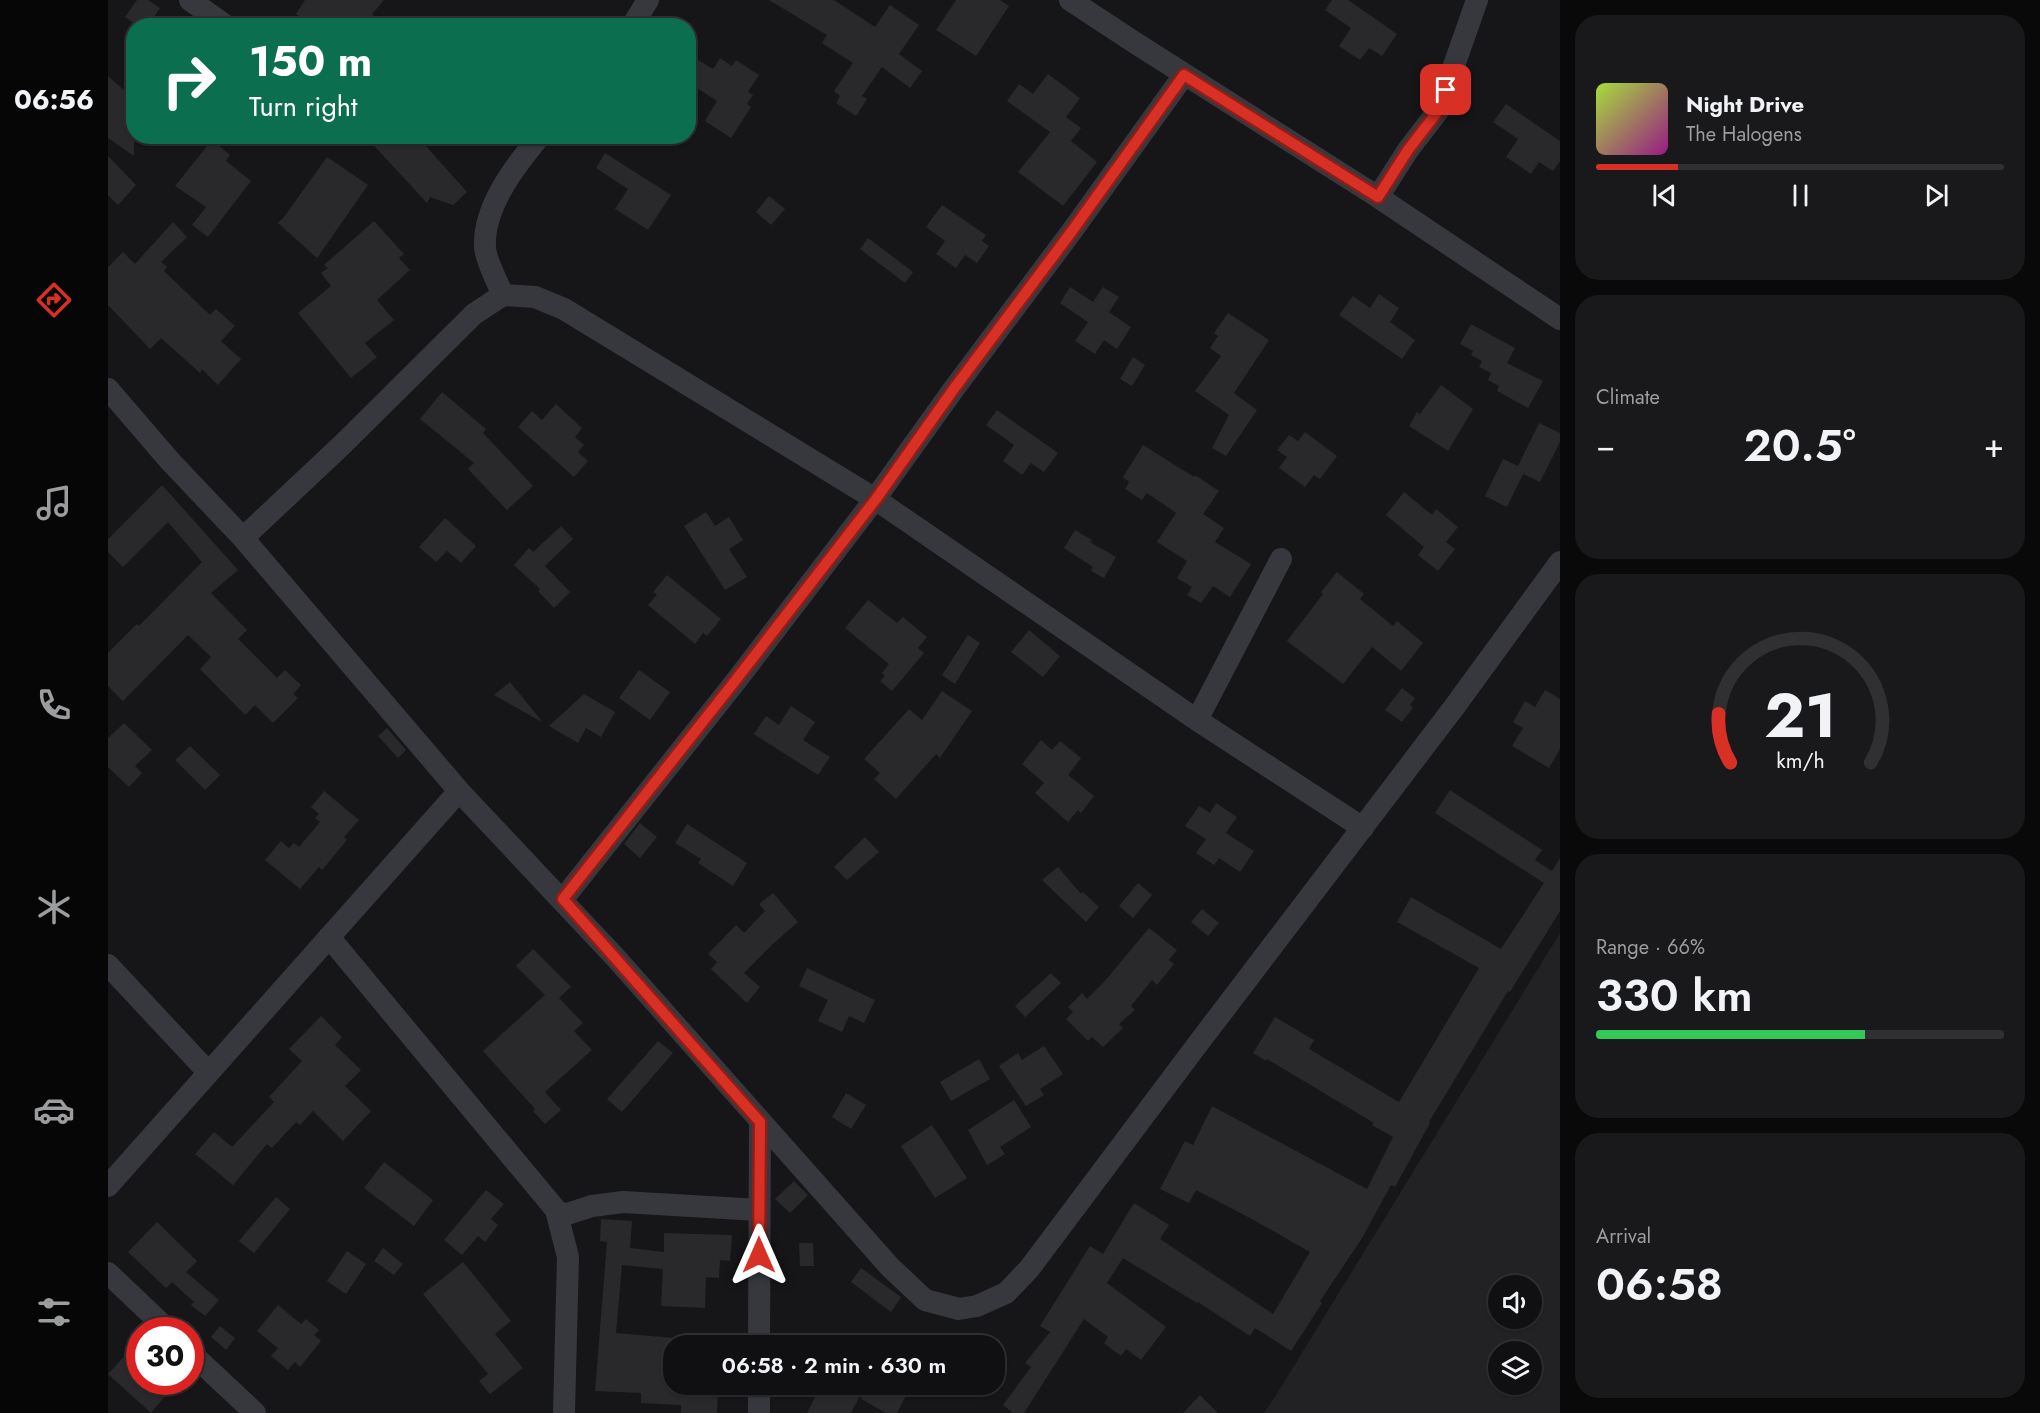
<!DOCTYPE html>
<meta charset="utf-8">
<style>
:root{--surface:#101012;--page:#19191b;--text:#f1f3f6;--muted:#9c9d9f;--line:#303032;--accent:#d93025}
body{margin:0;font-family:Jost,sans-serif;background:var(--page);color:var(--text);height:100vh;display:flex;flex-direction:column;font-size:22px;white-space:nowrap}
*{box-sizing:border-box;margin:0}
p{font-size:20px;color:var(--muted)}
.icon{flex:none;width:33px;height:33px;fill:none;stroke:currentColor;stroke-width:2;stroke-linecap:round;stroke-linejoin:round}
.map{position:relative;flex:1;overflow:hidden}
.side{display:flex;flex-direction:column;gap:15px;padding:15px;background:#09090a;width:480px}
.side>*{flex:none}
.hud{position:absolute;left:18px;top:18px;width:570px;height:126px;border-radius:24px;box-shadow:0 2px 4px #0004,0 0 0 2px var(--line);background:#0b6e4f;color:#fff;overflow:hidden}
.fabs{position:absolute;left:1380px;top:1275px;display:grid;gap:12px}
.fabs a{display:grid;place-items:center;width:54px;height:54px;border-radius:50%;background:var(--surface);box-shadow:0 2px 4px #0004,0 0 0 2px var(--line);font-size:30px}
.speed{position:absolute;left:18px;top:1317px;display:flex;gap:12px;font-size:30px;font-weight:700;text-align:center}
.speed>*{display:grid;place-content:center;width:78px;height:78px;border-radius:50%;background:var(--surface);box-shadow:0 2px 4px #0004,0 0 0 2px var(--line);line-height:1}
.speed .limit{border:9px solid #d22;background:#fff;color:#111}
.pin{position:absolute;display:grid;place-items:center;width:51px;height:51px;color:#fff;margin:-26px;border-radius:12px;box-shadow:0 3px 9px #0006}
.me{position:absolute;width:66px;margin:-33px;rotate:0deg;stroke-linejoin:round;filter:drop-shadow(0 0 4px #0008)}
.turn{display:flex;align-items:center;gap:21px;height:126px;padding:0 24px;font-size:27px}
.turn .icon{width:78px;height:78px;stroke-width:2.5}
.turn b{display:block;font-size:42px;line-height:51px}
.big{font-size:45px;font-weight:600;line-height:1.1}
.side .widget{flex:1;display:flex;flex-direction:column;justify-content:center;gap:9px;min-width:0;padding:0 21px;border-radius:24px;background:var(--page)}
.side .dial{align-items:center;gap:0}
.dial svg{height:156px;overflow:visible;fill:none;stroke:var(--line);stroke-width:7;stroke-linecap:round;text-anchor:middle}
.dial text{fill:var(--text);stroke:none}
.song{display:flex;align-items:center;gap:18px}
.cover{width:72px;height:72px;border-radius:9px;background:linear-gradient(135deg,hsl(80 70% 55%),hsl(310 70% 35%))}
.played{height:6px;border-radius:3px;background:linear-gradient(90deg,var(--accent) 20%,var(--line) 20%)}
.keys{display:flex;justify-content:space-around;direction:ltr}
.heat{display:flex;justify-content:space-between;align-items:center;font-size:33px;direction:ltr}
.charge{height:9px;border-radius:4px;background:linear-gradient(90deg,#34c759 66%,var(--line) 0)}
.trip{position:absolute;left:555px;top:1335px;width:342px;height:60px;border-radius:24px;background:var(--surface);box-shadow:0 2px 4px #0004,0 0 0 2px var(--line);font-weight:600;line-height:60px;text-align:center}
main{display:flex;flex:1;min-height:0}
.tab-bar{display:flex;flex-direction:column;width:108px;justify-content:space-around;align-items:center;background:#060607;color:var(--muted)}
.tab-bar .icon{width:42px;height:42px}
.tab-bar .selected{color:var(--accent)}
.tab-bar b{font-size:27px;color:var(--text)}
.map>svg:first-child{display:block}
.built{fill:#222225;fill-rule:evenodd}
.building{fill:#29292c}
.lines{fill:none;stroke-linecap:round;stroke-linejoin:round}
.minor{stroke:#37383d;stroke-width:22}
.route-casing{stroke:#8d1f18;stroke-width:15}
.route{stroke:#d93025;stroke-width:10}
</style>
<main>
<nav class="tab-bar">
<b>06:56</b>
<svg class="icon selected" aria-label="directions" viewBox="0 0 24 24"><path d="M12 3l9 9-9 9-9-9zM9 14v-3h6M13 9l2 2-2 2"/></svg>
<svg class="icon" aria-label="music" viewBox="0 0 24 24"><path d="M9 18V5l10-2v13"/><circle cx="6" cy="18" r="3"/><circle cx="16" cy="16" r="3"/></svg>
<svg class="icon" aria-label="phone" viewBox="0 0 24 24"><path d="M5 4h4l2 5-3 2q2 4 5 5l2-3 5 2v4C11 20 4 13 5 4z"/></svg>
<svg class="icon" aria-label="climate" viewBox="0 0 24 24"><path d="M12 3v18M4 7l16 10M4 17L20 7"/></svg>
<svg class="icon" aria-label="car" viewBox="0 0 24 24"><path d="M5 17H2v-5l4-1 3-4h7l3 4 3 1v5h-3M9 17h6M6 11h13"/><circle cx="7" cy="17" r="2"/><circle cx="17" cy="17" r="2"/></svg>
<svg class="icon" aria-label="filters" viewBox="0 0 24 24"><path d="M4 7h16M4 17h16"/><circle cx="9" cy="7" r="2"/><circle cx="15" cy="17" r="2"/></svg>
</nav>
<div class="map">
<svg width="1452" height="1413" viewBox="0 0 1452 1413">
<rect width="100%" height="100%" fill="#161618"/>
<path class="built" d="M 1452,933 L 1452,1413 L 1156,1413 L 1165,1400 ZM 1390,1286 L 1424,1286 L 1424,1318 L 1390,1318 ZM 1390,1352 L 1424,1352 L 1424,1384 L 1390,1384 Z"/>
<path class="building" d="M 29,0 L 40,0 L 52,8 L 40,26 L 30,26 L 17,17 Z
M 197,0 L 276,0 L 264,14 L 267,17 L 260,26 L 201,26 L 188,14 Z
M 661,0 L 726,0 L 767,27 L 782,5 L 811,25 L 791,54 L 814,71 L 802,88 L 774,67 L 754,96 L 759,99 L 748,116 L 728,103 L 732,96 L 726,91 L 745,63 L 714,43 L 719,35 Z
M 848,0 L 892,0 L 901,6 L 868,56 L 828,30 Z
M 1224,0 L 1240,0 L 1289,34 L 1274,56 L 1261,48 L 1252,60 L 1231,46 L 1243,28 L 1217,10 Z
M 612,58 L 624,66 L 628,60 L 651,75 L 640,92 L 645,95 L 639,104 L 643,107 L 623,138 L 597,121 L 609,101 L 580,82 L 580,74 L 590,60 L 605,69 Z
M 940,74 L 972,98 L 958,117 L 973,128 L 963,141 L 989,162 L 955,206 L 910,172 L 942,132 L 899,101 L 911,84 L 925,94 Z
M 0,76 L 26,99 L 26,156 L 0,138 Z
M 1398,104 L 1452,141 L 1452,161 L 1445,171 L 1431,162 L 1423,174 L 1398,157 L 1410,139 L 1385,122 Z
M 257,136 L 309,136 L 359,192 L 345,205 L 322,197 L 319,203 Z
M 104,140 L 122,155 L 118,161 L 143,181 L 100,237 L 84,225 L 98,207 L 67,186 Z
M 497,153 L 563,195 L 540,230 L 507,209 L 520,189 L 488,168 Z
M 0,156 L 28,185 L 10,205 L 0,195 Z
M 219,157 L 260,185 L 209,258 L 170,223 L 176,217 Z
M 661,196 L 677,209 L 663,225 L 648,212 Z
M 834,205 L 878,235 L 874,241 L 881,246 L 869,263 L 857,255 L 848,268 L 828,254 L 837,241 L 818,227 Z
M 266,221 L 296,254 L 291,258 L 302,270 L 269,300 L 286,320 L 257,343 L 269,357 L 243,378 L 190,313 L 223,286 L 213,273 L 220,268 L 216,265 Z
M 65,222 L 79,237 L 53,262 L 59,267 L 56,271 L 102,315 L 108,309 L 127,326 L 113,341 L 133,359 L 110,385 L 94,369 L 92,373 L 53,338 L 42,349 L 0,305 L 0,267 L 15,252 L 27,264 Z
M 760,238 L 805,272 L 797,283 L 752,249 Z
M 962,287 L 985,302 L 995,287 L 1011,297 L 1001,312 L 1023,327 L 1009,349 L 996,340 L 987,354 L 967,341 L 980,322 L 952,303 Z
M 1271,294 L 1291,308 L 1282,322 L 1307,340 L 1294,359 L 1231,315 L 1245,296 L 1262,308 Z
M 1120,313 L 1161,340 L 1126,393 L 1149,410 L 1118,456 L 1104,448 L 1121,415 L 1087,391 L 1113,356 L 1102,348 L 1110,336 L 1106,333 Z
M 1363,324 L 1407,348 L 1399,363 L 1435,381 L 1420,408 L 1389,391 L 1391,386 L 1380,380 L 1383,373 L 1371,367 L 1374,361 L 1363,355 L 1365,351 L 1352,344 Z
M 1025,357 L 1037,365 L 1024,386 L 1012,379 Z
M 1333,385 L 1365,409 L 1340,451 L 1301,426 L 1309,412 L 1312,414 Z
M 334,392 L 378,429 L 375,433 L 425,486 L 399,510 L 360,469 L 366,463 L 312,419 Z
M 448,404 L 474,428 L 467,437 L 476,445 L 470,452 L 480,461 L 466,477 L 410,427 L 424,411 L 434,420 Z
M 889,410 L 950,453 L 936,472 L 923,463 L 914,475 L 895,461 L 906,445 L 878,425 Z
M 1431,423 L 1452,433 L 1452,442 L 1432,482 L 1415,474 L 1399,507 L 1377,496 L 1395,459 L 1410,466 Z
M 1197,432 L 1229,456 L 1212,479 L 1206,475 L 1197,487 L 1171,468 L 1179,457 L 1169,450 L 1181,435 L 1190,441 Z
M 1035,445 L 1086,477 L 1087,475 L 1111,491 L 1095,514 L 1116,528 L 1107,542 L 1143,564 L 1122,597 L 1105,586 L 1093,603 L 1079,595 L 1084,587 L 1069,578 L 1079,561 L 1049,542 L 1068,513 L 1039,493 L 1034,500 L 1017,489 L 1021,482 L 1015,477 Z
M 54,485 L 130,570 L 103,593 L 139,630 L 130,639 L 169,678 L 177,670 L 193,685 L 185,694 L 190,698 L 165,723 L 147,705 L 137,715 L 92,669 L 103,657 L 80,635 L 15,701 L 0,686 L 0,653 L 29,624 L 31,626 L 94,562 L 60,522 L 15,567 L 0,552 L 0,539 Z
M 1296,492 L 1324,515 L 1328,509 L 1350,527 L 1338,542 L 1347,549 L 1330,571 L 1310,555 L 1316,547 L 1278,515 Z
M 598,512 L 607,526 L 621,517 L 635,540 L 621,549 L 639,577 L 617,590 L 576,526 Z
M 337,518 L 368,546 L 353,563 L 339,551 L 328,562 L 311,547 Z
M 453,526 L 465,539 L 437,566 L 462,592 L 446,608 L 430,591 L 432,589 L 406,565 L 421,548 L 425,552 Z
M 967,530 L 984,540 L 982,542 L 1008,557 L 996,578 L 983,571 L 985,567 L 956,548 Z
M 1229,572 L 1256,594 L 1252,599 L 1285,626 L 1289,621 L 1315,643 L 1293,671 L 1264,647 L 1235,684 L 1179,641 L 1215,594 L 1213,592 Z
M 559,575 L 613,619 L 599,636 L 595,633 L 587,644 L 540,605 L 549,595 L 545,592 Z
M 760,600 L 789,623 L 795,617 L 819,637 L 810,648 L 816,653 L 784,691 L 772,681 L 777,676 L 774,673 L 781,664 L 737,628 Z
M 921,630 L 952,656 L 935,677 L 903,652 Z
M 860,635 L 872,643 L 847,684 L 834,675 Z
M 531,670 L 562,692 L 542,720 L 511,698 Z
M 402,682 L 433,720 L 432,721 L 386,695 Z
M 1294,688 L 1307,698 L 1302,705 L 1305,708 L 1294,722 L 1277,710 Z
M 1437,690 L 1452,699 L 1452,749 L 1441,768 L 1404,746 L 1415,728 L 1405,722 L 1417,701 L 1427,707 Z
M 834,691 L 864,711 L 832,758 L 828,754 L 788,799 L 766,779 L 772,773 L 756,759 L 801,709 L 814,720 Z
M 476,694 L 507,712 L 493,737 L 478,728 L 470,743 L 441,726 Z
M 683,706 L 707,722 L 695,740 L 722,757 L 710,775 L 646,734 L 658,716 L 671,725 Z
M 16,723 L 44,750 L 27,766 L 34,773 L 21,787 L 0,767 L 0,738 Z
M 279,728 L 298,750 L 290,758 L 270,736 Z
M 933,740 L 944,750 L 952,741 L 973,758 L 960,775 L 986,796 L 973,813 L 970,810 L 960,822 L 927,793 L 936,783 L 914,764 Z
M 82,746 L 112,775 L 97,790 L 67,760 Z
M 1342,790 L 1434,850 L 1427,860 L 1444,871 L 1452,858 L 1452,911 L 1402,992 L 1400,991 L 1321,1122 L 1322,1123 L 1287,1187 L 1283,1185 L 1254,1238 L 1212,1301 L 1214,1303 L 1183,1351 L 1147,1328 L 1142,1336 L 1090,1302 L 1089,1303 L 1015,1258 L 999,1283 L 1058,1327 L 1033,1360 L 1018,1349 L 1013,1356 L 996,1343 L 1000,1337 L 976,1319 L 916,1413 L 905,1413 L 895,1405 L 923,1367 L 917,1363 L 942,1332 L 932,1326 L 982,1246 L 995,1254 L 1026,1203 L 1061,1225 L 1052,1239 L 1165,1314 L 1202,1252 L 1142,1218 L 1088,1190 L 1081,1203 L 1052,1189 L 1077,1141 L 1085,1145 L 1104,1106 L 1259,1189 L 1285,1137 L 1264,1125 L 1266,1123 L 1159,1059 L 1158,1061 L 1145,1053 L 1167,1017 L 1206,1040 L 1201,1049 L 1291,1102 L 1371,968 L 1289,922 L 1303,897 L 1393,949 L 1436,883 L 1327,813 Z
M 216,791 L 251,820 L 236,837 L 239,840 L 214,870 L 211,867 L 192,889 L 157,860 L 173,841 L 181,848 L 186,843 L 191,847 L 212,822 L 207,818 L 211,814 L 203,807 Z
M 1108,803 L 1129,817 L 1118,833 L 1146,851 L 1132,872 L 1111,858 L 1106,865 L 1088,853 L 1098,839 L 1077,826 L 1091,806 L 1102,813 Z
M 532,823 L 549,837 L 532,858 L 516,844 Z
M 579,824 L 639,863 L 625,886 L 590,863 L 593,859 L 567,843 Z
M 757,837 L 771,852 L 739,880 L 726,867 Z
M 950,867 L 973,894 L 975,892 L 991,907 L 978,922 L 934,880 Z
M 1030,883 L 1044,895 L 1025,918 L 1011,906 Z
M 665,893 L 690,922 L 665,944 L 636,973 L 652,987 L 639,1003 L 603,969 L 609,962 L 600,954 L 628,925 L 636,933 L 657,911 L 651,904 Z
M 1094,909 L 1111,923 L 1100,936 L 1083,922 Z
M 1041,928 L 1069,950 L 1061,960 L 1066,964 L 1049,985 L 1044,980 L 1023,1006 L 1027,1010 L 1011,1024 L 1015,1028 L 995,1047 L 984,1037 L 980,1041 L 958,1019 L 965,1012 L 960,1007 L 974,993 L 979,999 L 996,982 Z
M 425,949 L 463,987 L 451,998 L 475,1023 L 466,1031 L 484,1050 L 437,1092 L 453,1110 L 437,1124 L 425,1111 L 427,1109 L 375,1051 L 437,995 L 408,966 Z
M 699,968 L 767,1000 L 756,1023 L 741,1016 L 734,1032 L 710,1021 L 720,1000 L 691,986 Z
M 943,973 L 953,983 L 917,1017 L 907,1006 Z
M 213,1016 L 234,1037 L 227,1045 L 253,1070 L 237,1086 L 263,1111 L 235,1141 L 205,1111 L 192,1125 L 188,1122 L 164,1148 L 159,1144 L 125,1185 L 87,1154 L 106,1132 L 124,1147 L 166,1102 L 161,1097 L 194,1061 L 181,1049 Z
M 550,1041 L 565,1053 L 514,1112 L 499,1099 Z
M 936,1046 L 955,1074 L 932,1089 L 936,1095 L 918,1106 L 891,1066 L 910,1053 L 914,1060 Z
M 871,1059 L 882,1079 L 843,1101 L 832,1082 Z
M 738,1093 L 758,1105 L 743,1129 L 724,1117 Z
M 906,1100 L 923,1127 L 892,1147 L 897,1154 L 879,1165 L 860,1130 Z
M 824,1125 L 859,1178 L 827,1198 L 793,1146 Z
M 276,1162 L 325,1200 L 306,1226 L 256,1188 Z
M 686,1181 L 700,1195 L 682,1213 L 667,1199 Z
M 378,1190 L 396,1204 L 383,1219 L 390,1225 L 377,1242 L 370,1236 L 354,1255 L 336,1240 Z
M 168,1197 L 182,1209 L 146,1253 L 131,1241 Z
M 493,1219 L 524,1221 L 522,1248 L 556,1252 L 556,1233 L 624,1235 L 622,1261 L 612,1260 L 611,1278 L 598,1277 L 597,1308 L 553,1306 L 555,1269 L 514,1265 L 508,1333 L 566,1338 L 566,1384 L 610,1384 L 609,1413 L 573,1413 L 573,1405 L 533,1403 L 533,1393 L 487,1391 L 499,1242 L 492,1241 Z
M 49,1222 L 89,1261 L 78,1272 L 111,1300 L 97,1316 L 83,1305 L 86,1302 L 64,1282 L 58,1288 L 20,1252 Z
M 691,1243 L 705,1243 L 706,1266 L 692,1266 Z
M 275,1248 L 295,1264 L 286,1275 L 266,1261 Z
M 239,1251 L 258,1264 L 238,1294 L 219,1281 Z
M 355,1262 L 403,1321 L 387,1334 L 415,1368 L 382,1394 L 371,1381 L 380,1374 L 315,1294 Z
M 753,1268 L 793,1297 L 783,1312 L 743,1282 Z
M 170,1305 L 193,1324 L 198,1319 L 211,1330 L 206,1335 L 213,1341 L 192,1367 L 187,1362 L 180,1370 L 163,1356 L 170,1348 L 149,1331 Z
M 112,1326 L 127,1338 L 118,1350 L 103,1337 Z
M 20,1352 L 32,1362 L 32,1382 L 69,1382 L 43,1413 L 0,1374 Z
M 714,1384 L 745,1384 L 755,1390 L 743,1413 L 699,1413 Z
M 761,1384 L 804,1384 L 789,1413 L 778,1413 L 753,1399 Z
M 1092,1395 L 1110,1413 L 1075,1413 Z"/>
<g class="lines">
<path class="minor" d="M 82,0 L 118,26
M 962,0 L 1029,44 L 1270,197 L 1452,319
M 524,26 L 540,0
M 1270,197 L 1300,150 L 1330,111 L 1369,0
M 395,295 C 390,284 377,258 377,247 C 375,207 407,166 432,136
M 0,389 L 62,461 L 135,538 L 351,791 L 507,957 L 782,1267 L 817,1300 L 851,1309 L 869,1306 L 898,1293 L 921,1269 L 1086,1049 L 1347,706 L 1452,562
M 135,538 L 235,444 L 366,314 L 395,295 L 427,297 L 456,309 L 767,499 L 1089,720 L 1255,828
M 1089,720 L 1173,559
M 455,899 L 628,681 L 767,499 L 845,390 L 964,231 L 1076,75
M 221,937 L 448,1210 L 460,1257 L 456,1413
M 0,965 L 100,1072
M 0,1186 L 351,791
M 448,1210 L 456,1215 L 484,1206 L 515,1202 L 651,1210
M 0,1273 L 60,1330
M 651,1346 L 652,1122
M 82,1352 L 147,1413
M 651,1413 L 651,1384"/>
</g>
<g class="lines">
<g class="route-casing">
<path id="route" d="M 651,1255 L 652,1122 L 455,899 L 627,681 L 768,499 L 845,390 L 964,231 L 1076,75 L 1270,197 L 1300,150 L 1330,111 L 1338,90"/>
</g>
<use href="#route" class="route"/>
</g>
</svg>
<div class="fabs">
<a><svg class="icon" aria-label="sound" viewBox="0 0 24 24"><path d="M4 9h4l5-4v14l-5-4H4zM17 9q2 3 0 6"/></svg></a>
<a><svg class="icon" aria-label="layers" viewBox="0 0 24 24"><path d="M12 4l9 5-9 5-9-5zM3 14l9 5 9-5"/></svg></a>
</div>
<div class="speed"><div class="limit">30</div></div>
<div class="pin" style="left:1338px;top:90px;background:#d93025"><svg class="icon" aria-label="arrive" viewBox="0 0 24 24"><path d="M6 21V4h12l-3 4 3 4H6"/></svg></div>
<svg class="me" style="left:651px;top:1255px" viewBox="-20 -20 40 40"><path d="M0-17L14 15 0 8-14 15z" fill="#d93025" stroke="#fff" stroke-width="4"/></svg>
<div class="trip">06:58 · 2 min · 630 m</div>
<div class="hud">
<div class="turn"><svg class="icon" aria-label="right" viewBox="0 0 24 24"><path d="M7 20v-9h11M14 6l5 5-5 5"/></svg><div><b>150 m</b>Turn right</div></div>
</div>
</div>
<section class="side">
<div class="widget">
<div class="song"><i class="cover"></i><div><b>Night Drive</b><p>The Halogens</p></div></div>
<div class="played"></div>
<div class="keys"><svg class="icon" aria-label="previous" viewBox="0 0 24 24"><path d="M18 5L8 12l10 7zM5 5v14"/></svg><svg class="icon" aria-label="pause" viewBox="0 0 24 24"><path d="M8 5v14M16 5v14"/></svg><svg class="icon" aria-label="next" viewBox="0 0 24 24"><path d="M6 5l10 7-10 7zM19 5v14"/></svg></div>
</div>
<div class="widget"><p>Climate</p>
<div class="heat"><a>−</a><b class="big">20.5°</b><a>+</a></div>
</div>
<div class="widget dial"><svg viewBox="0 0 100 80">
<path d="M14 69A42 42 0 1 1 86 69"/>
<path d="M14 69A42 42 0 0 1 8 44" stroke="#d93025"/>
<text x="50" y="56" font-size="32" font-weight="700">21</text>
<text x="50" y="72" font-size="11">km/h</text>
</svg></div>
<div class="widget"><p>Range · 66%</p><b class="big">330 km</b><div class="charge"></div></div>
<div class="widget"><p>Arrival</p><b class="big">06:58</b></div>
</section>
</main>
